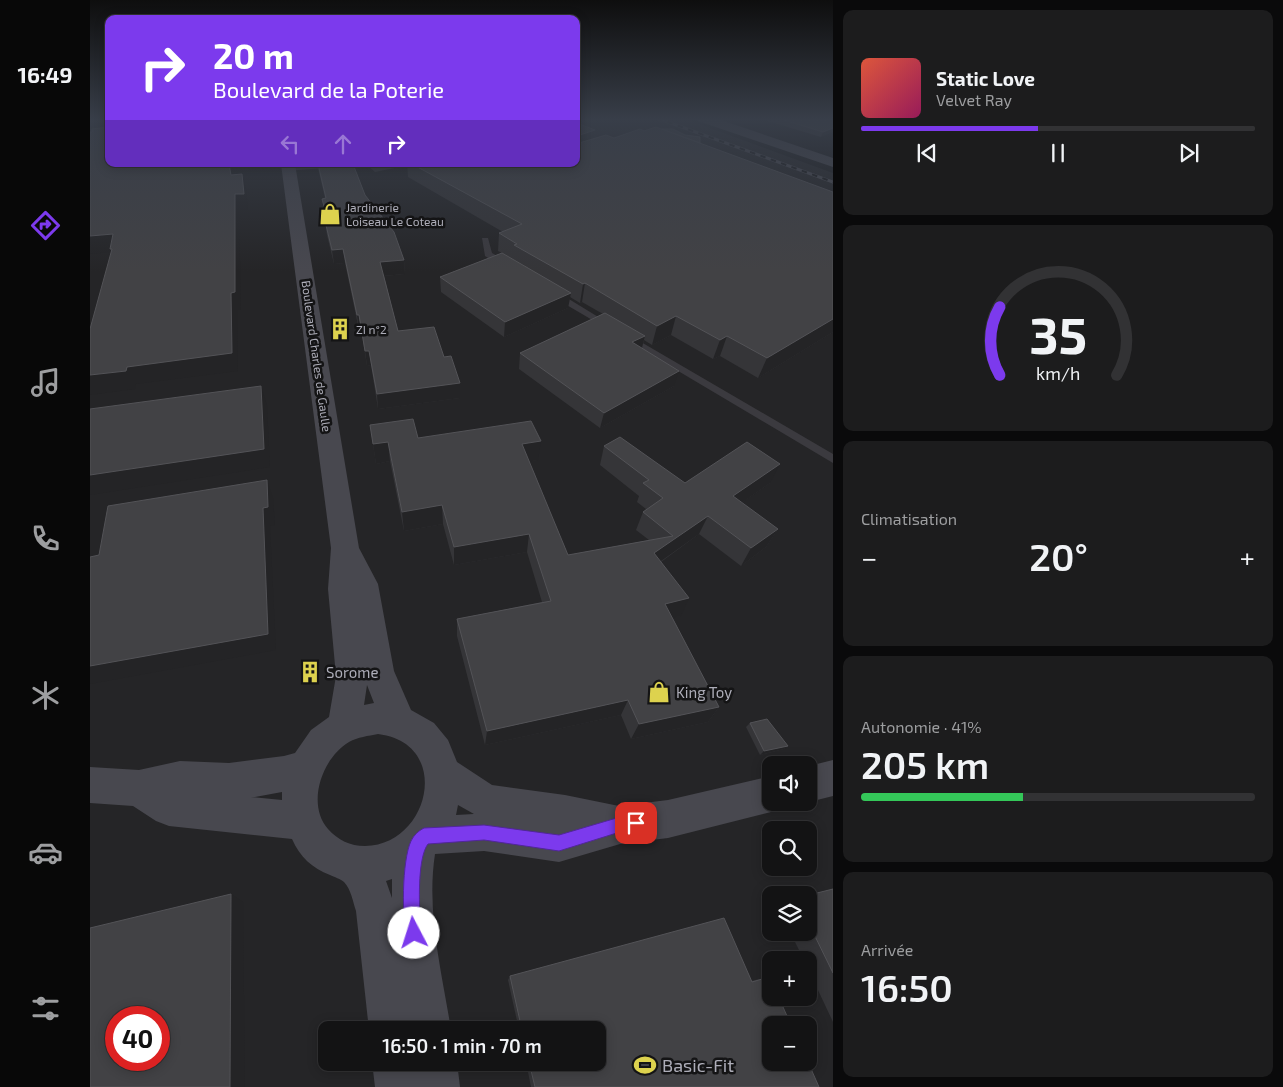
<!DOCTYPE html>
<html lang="fr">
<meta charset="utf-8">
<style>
:root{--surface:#131314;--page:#1c1c1d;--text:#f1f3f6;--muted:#9d9ea0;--line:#323234;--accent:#7c3aed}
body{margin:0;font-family:"Exo 2",sans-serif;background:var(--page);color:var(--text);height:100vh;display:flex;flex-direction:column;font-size:19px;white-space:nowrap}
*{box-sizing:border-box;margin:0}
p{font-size:16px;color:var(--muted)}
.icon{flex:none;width:28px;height:28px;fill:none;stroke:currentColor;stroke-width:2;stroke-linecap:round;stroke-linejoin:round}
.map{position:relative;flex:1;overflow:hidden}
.side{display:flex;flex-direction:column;gap:10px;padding:10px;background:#0a0a0b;width:450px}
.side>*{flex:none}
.hud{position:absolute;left:15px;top:15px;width:475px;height:152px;border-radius:10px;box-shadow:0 2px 12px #0003,0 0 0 1px var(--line);background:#7c3aed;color:#fff;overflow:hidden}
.controls{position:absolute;left:672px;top:756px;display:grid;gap:10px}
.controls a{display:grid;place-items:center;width:55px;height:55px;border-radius:10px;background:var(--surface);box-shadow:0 2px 12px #0003,0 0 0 1px var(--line);font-size:25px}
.speed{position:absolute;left:15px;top:1006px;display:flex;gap:10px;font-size:25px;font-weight:700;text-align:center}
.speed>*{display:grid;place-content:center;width:65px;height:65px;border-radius:50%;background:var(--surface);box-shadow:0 2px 12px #0003,0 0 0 1px var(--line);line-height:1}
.speed .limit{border:8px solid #d22;background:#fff;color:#111}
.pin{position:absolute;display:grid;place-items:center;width:42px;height:42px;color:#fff;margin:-21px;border-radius:10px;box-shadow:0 2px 8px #0006}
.me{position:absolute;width:55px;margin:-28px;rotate:355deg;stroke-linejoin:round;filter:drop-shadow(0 0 4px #0008)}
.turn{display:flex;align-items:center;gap:18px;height:105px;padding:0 25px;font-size:22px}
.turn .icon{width:65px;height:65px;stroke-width:2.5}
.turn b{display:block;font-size:35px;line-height:42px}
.lanes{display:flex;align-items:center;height:48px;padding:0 25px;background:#0003;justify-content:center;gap:25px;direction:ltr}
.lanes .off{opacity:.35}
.big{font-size:38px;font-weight:600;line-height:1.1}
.side .card{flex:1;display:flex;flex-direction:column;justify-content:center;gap:8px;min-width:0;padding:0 18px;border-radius:10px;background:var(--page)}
.side .dial{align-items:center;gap:0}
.dial svg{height:130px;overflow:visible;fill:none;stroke:var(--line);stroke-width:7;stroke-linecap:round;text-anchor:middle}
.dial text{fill:var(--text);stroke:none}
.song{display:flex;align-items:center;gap:15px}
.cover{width:60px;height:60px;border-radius:8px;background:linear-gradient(135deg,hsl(10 70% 55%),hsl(330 70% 35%))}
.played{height:5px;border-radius:2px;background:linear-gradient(90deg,var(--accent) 45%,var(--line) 45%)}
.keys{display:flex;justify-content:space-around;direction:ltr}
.heat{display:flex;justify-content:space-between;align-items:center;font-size:28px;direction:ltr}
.charge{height:8px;border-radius:4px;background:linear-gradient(90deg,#34c759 41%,var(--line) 0)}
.trip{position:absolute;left:228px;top:1021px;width:288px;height:50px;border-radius:10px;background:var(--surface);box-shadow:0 2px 12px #0003,0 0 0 1px var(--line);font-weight:600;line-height:50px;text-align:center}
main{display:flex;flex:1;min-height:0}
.tab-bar{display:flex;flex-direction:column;width:90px;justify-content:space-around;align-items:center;background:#080808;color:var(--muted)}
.tab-bar .icon{width:35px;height:35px}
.tab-bar .active{color:var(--accent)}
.tab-bar b{font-size:22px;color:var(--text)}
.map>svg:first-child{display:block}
.built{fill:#252527;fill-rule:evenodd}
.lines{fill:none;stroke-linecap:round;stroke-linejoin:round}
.lane{fill:#3b3a3f;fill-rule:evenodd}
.street{fill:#3b3a3f;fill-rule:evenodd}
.secondary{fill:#48484f;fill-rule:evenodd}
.rail-casing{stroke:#4d4d54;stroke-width:3}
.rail{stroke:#141415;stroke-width:2;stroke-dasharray:5.5;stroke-linecap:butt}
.wall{fill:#353538}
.shaded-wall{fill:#242426}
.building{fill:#424245;stroke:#535357;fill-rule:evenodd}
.route{fill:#7c3aed;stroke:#51269a}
.labels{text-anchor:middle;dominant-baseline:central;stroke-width:5;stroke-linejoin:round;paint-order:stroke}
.far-poi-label{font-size:12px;fill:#adadb8;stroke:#141415;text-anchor:start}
.far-street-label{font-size:12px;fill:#adadb8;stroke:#141415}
.poi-label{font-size:15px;fill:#adadb8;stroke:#141415;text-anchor:start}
.near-poi-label{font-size:18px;fill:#adadb8;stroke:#141415;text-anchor:start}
</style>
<main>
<nav class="tab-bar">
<b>16:49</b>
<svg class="icon active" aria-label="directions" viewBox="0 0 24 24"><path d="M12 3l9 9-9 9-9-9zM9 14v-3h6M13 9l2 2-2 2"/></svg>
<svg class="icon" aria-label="music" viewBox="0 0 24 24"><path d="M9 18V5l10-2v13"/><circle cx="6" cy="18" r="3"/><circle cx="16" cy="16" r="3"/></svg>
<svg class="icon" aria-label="phone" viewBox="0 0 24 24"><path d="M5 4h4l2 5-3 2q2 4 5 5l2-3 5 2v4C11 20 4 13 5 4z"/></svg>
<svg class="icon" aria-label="climate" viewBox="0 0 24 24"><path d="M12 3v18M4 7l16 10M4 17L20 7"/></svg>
<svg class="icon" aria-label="car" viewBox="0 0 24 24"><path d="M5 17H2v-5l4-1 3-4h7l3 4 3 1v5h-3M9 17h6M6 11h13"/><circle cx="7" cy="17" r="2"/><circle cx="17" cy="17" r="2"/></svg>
<svg class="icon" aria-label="filters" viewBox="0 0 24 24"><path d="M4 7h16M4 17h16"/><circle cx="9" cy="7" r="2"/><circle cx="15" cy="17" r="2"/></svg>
</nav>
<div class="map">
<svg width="743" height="1087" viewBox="0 0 743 1087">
<rect width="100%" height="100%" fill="#19191a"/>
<path class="built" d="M 0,118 L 19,118 L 19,164 L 486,164 L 486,118 L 593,118 L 743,173 L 743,1087 L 0,1087 ZM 681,765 L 719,765 L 719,802 L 681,802 ZM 681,830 L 719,830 L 719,868 L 681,868 ZM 681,895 L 719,895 L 719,932 L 681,932 ZM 681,960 L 719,960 L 719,998 L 681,998 ZM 26,1018 L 69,1018 L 69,1060 L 26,1060 ZM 681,1025 L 719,1025 L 719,1062 L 681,1062 ZM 236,1030 L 506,1030 L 506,1062 L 236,1062 Z"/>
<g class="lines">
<path class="lane" d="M 276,164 L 282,164 L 286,168 L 311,164 L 324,164 L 285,172 Z
M 392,238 L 398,238 L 402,253 L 419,263 L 419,267 L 413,267 L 395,256 Z
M 463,293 L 469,293 L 523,326 L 519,329 L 516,328 L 463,297 Z
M 539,335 L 743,454 L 743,463 L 536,340 L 534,338 Z"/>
<path class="street" d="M 199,164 L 243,164 L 237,168 L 194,171 L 193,168 L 194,165 Z"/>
<path class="secondary" d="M 606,118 L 625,118 L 743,158 L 743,167 L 608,121 Z
M 191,164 L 205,164 L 269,548 L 288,584 L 304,671 L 321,710 L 344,723 L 358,740 L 367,762 L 402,785 L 475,795 L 529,806 L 578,800 L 681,776 L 681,802 L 696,802 L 694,807 L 681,812 L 578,838 L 530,844 L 469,862 L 394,851 L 345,854 C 336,913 352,972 361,1030 L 279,1030 L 266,911 C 263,902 261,889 254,882 C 251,879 244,877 240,875 C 222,868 210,857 202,839 L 79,826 L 66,821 L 43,806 L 0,803 L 0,767 L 49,770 L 90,761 L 139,763 L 194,756 L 205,753 L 221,730 L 239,717 L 246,676 L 238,589 L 241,548 ZM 277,685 L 284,703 L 274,705 ZM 288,734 C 363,743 340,845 275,846 C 260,846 248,840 238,829 C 216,804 232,758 259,742 C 268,737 278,736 288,734 ZM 192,792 L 192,800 L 161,797 L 165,797 ZM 368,805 L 384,814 L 366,815 ZM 302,879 L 302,898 L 296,881 Z
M 743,760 L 743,796 L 719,802 L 719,766 Z
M 282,1062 L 367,1062 L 370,1087 L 285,1087 Z"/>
<g class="rail-casing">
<path id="rail" d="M 567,118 L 743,182"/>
</g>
<use href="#rail" class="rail"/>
</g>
<path class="wall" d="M 668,118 L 743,118 L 731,137 Z
M 505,130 L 504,138 L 524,138 L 554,131 L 610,143 L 743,332 L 668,378 L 630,356 L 623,359 L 581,335 L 562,345 L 554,340 L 552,348 L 584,386 L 510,428 L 429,369 L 430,353 L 513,314 L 492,302 L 490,303 L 480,297 L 478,308 L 414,337 L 351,292 L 350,277 L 412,253 L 408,251 L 409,233 L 413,232 L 318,177 L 317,164 L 486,164 Z
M 227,164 L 275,195 L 314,260 L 315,274 L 294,276 L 308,331 L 354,357 L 370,398 L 288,409 L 281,365 L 277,366 L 271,329 L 269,330 L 255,263 L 244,264 L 237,235 L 235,221 L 237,221 L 232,199 L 235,198 Z
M 280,425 L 328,438 L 448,460 L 439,461 L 478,555 L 559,540 L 546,530 L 553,512 L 556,509 L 547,502 L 549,496 L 510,465 L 514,446 L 595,483 L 680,483 L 651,503 L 688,529 L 676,547 L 651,566 L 609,534 L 571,562 L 591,616 L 582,617 L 629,707 L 618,722 L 541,739 L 531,715 L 395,745 L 367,636 L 367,619 L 452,602 L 437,552 L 364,565 L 353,524 L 314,531 L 300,461 L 286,464 Z
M 660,723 L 698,746 L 694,749 L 670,755 L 656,727 Z
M 743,889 L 743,1022 L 719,971 L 719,960 L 714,960 L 700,932 L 719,932 L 719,895 Z
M 420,976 L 661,981 L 679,977 L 729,1087 L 441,1087 L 436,1062 L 506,1062 L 506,1030 L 429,1030 L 418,980 Z"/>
<path class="shaded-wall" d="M 743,128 L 743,132 L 731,137 L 733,132 Z
M 505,130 L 503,146 L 486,151 L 487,136 Z
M 139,164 L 140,164 L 145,190 L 141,175 Z
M 152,174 L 156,189 L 158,210 L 149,210 L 151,310 L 147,310 L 148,371 L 46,384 L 45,389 L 0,395 L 0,375 L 37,367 L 145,194 Z
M 23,234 L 29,266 L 21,252 L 0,254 L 0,236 Z
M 253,249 L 255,263 L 244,264 L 242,250 Z
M 314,260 L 315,274 L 292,276 L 290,262 Z
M 495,283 L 492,302 L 490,303 L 493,284 Z
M 481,293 L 478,308 L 414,337 L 415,322 Z
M 267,315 L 269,315 L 271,329 L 269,330 Z
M 586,316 L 581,335 L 562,345 L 567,326 Z
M 743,319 L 743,332 L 668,378 L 677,358 Z
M 555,336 L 551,351 L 542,342 Z
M 637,336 L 630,356 L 623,359 L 630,340 Z
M 275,351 L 279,351 L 281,365 L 277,366 Z
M 589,371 L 584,386 L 510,428 L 514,413 Z
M 370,383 L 370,398 L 288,409 L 287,394 Z
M 171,386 L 177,405 L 180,467 L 0,495 L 0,475 Z
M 451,441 L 448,460 L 430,463 L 432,444 Z
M 298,442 L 300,461 L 286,464 L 283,444 Z
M 690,464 L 680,483 L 634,515 L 643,496 Z
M 177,480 L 183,498 L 185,525 L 180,526 L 186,650 L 0,684 L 0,666 L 173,508 Z
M 352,505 L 353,524 L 314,531 L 312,512 Z
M 618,516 L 609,534 L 557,571 L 564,553 Z
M 688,529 L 676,547 L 651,566 L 661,548 Z
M 439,534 L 437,552 L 364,565 L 364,547 Z
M 599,598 L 591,616 L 567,621 L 575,604 Z
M 538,700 L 531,715 L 395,745 L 397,731 Z
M 629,707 L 618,722 L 541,739 L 549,724 Z
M 698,746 L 694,749 L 670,755 L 674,751 Z
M 141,894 L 153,902 L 155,1087 L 140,1087 Z"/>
<path class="building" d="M 688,118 L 743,118 L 743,128 L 733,132 Z
M 486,123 L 487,123 L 505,130 L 487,136 L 486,140 Z
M 19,127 L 19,164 L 139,164 L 141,175 L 152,174 L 154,194 L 145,194 L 145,292 L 141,293 L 142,353 L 37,367 L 36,371 L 0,375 L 0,329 L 22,249 L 20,249 L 23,234 L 0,236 L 0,132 L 2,132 L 2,129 Z
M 566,127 L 743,192 L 743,319 L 677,358 L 637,336 L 630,340 L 586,316 L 567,326 L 495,283 L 493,284 L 424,245 L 427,244 L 409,233 L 432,224 L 322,164 L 486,164 L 486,141 L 489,143 L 516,135 L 524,138 L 550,129 L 554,131 Z
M 572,129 L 583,129 L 595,135 L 610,137 L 610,143 Z
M 228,164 L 263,164 L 275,195 L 304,232 L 314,260 L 290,262 L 308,331 L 344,327 L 354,357 L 361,356 L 370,383 L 287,394 L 279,351 L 275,351 L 269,315 L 267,315 L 253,249 L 242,250 L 235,221 L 238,221 L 232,199 L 236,198 Z
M 412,253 L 481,293 L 415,322 L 350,277 Z
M 515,313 L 555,336 L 542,342 L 589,371 L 514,413 L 430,353 Z
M 171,386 L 174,449 L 0,475 L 0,409 Z
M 323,419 L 328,438 L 441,421 L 451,441 L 432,444 L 478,555 L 583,536 L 553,512 L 573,498 L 553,483 L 559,480 L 514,446 L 530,437 L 595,483 L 657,442 L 690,464 L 643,496 L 688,529 L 661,548 L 618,516 L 564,553 L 599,598 L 575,604 L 629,707 L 549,724 L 538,700 L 397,731 L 367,619 L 461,601 L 439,534 L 364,547 L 352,505 L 312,512 L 298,442 L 283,444 L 280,425 Z
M 177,480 L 178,507 L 173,508 L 178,634 L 0,666 L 0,557 L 9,555 L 18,506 Z
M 677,719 L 698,746 L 674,751 L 660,723 Z
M 743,889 L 743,973 L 719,924 L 719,895 Z
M 141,894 L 140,1087 L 0,1087 L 0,928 ZM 26,1018 L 69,1018 L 69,1060 L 26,1060 Z
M 634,918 L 662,982 L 679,977 L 681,981 L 681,998 L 689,998 L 701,1025 L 681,1025 L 681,1062 L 718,1062 L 729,1087 L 445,1087 L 439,1062 L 506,1062 L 506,1030 L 432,1030 L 420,976 Z"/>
<linearGradient id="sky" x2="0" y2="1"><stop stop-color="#0e0e0e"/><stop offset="0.44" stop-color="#383e49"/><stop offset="1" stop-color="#383e49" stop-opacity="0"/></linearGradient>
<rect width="743" height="271" fill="url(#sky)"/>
<path class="route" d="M 546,815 L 552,817 L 554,823 L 552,828 L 530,832 L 469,851 L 394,840 L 338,844 C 328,857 329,899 330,916 C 331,925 334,931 330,939 L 324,942 L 318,939 C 311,921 312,860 321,841 C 324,835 328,831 334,828 L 394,825 L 469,835 L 530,817 Z"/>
<defs>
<g id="shop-bare" transform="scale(1.725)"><path d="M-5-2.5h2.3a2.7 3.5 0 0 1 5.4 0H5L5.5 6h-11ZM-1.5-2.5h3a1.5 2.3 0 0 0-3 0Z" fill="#ddd24e" stroke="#141415" stroke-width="2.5" paint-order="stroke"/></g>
<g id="building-bare" transform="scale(1.725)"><path d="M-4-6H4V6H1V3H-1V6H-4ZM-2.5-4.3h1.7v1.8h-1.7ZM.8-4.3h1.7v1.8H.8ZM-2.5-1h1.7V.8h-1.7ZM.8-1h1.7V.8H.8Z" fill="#ddd24e" stroke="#141415" stroke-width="2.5" paint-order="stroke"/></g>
<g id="stadium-bare" transform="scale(1.725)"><path d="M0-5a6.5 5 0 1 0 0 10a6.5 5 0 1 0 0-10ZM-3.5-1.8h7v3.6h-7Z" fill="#ddd24e" stroke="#141415" stroke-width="2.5" paint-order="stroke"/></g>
</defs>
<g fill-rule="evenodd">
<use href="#shop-bare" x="240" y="214"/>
<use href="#building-bare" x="250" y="329"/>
<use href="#building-bare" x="220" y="672"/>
<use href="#shop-bare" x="569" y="692"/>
<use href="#stadium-bare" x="555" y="1065"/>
</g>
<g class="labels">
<g class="far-poi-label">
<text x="256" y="207">Jardinerie<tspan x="256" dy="14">Loiseau Le Coteau</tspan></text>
<text x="266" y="329">ZI n°2</text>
</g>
<g class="far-street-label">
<text transform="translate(227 356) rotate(82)">Boulevard Charles de Gaulle</text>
</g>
<g class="poi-label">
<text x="236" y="672">Sorome</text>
<text x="586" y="692">King Toy</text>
</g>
<g class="near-poi-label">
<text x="572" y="1065">Basic-Fit</text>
</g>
</g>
</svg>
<div class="controls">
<a><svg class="icon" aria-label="sound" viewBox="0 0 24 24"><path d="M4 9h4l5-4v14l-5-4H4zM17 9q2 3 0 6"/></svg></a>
<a><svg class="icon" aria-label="search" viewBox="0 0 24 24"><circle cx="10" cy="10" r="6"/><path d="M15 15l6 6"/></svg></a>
<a><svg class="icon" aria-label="layers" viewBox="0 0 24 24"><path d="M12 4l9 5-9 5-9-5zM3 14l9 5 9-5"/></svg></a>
<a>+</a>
<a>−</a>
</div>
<div class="speed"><div class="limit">40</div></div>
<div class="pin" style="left:546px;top:823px;background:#d93025"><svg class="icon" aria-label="arrive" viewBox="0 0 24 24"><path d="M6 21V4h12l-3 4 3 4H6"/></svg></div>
<svg class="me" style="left:324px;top:933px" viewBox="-20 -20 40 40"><circle r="19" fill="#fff"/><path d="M0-13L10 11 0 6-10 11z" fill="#7c3aed"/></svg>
<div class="trip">16:50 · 1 min · 70 m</div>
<div class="hud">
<div class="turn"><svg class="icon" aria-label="right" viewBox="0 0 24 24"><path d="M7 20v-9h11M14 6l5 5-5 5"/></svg><div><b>20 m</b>Boulevard de la Poterie</div></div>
<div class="lanes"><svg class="icon off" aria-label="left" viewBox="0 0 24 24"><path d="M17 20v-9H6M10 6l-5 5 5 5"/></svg><svg class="icon off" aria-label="ahead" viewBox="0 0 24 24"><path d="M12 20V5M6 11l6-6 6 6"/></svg><svg class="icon" aria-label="right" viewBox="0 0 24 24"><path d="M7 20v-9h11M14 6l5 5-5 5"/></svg></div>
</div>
</div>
<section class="side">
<div class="card">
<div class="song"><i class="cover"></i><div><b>Static Love</b><p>Velvet Ray</p></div></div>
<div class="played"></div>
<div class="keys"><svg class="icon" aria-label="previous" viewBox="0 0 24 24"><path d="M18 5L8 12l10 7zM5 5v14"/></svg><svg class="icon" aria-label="pause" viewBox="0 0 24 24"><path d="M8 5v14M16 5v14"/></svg><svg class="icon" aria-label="next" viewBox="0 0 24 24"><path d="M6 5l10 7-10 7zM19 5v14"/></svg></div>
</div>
<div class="card dial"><svg viewBox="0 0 100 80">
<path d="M14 69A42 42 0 1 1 86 69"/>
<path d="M14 69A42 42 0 0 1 14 27" stroke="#7c3aed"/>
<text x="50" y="56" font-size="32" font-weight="700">35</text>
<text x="50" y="72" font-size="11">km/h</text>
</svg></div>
<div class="card"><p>Climatisation</p>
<div class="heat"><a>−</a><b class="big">20°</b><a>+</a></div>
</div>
<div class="card"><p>Autonomie · 41%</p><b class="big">205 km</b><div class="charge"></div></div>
<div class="card"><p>Arrivée</p><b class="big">16:50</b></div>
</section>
</main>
